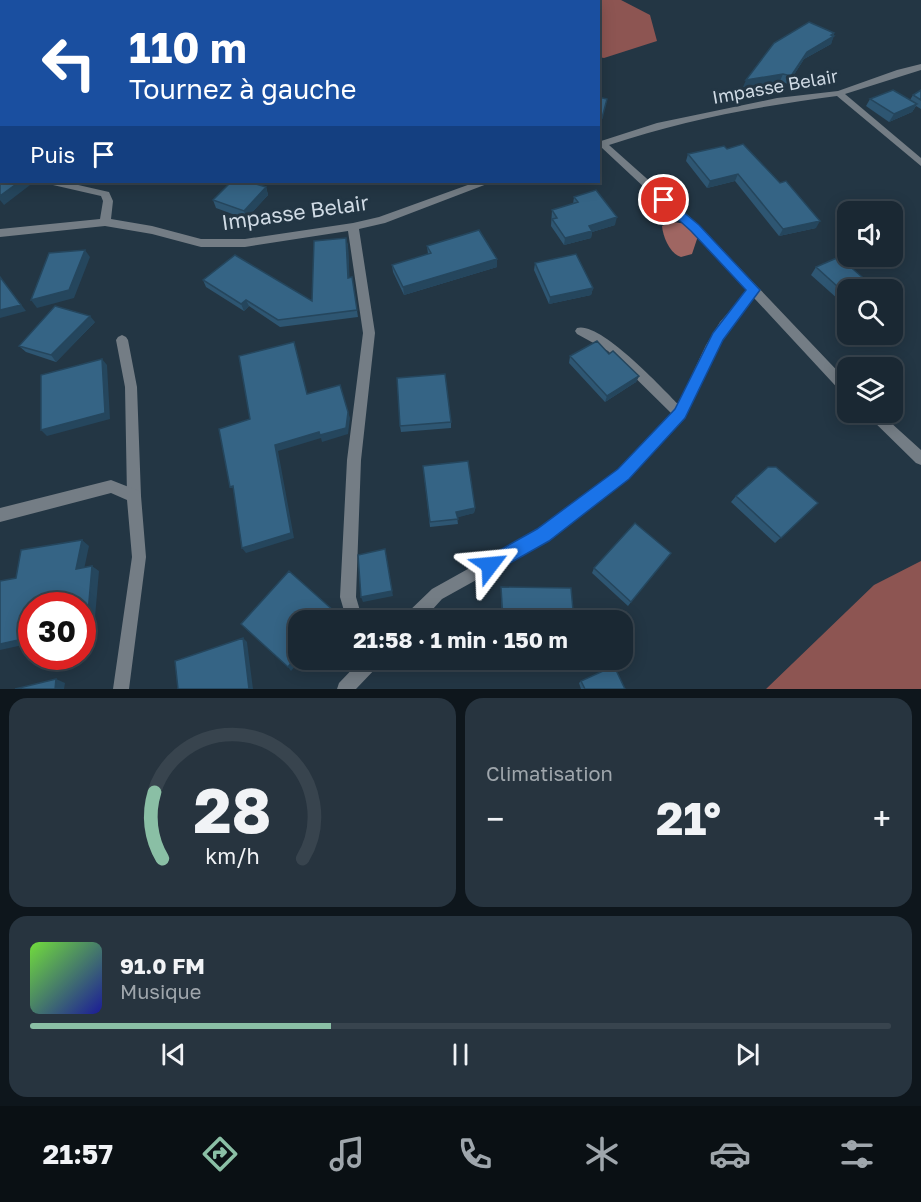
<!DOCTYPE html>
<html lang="fr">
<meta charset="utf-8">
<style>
:root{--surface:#1a2833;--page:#27343f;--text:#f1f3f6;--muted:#9fa6ac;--line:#38444e;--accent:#8abfa5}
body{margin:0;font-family:"Golos Text",sans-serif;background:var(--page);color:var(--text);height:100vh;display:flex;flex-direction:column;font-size:22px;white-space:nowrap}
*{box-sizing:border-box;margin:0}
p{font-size:20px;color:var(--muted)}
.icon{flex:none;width:33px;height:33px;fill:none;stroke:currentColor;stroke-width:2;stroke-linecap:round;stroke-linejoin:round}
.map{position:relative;height:689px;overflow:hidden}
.drawer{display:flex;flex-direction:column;gap:9px;padding:9px;background:#0e161c;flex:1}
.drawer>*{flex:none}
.guide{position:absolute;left:0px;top:0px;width:600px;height:183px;box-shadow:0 3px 15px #0003,0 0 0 2px var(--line);background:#1a4fa0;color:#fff;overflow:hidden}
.buttons{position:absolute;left:837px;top:201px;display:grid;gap:12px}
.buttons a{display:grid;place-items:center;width:66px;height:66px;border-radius:12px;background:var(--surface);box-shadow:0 3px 15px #0003,0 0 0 2px var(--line);font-size:30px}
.speed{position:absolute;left:18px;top:592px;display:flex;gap:12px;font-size:30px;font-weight:700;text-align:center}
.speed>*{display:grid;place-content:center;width:78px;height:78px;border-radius:50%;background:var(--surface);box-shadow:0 3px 15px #0003,0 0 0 2px var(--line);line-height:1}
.speed .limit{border:9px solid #d22;background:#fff;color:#111}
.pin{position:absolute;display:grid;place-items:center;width:51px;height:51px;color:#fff;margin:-26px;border:3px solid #fff;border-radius:50%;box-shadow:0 2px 6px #0007}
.me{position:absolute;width:66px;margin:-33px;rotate:61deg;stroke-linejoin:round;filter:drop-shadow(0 0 4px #0008)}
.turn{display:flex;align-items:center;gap:21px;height:126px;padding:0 30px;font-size:27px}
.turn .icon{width:78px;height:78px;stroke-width:2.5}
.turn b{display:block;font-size:42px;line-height:51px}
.then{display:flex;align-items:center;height:57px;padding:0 30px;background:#0003;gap:12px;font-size:22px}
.big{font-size:45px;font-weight:700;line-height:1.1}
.drawer .widget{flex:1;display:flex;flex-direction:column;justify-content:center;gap:9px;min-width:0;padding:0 21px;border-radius:18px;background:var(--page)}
.drawer .dial{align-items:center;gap:0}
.dial svg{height:156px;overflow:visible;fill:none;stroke:var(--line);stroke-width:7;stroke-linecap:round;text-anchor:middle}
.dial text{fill:var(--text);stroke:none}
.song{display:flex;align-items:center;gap:18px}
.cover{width:72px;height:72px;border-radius:9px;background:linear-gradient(135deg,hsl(100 70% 55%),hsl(240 70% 35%))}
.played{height:6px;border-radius:3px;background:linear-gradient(90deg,var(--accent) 35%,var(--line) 35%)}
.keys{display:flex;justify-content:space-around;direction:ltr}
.heat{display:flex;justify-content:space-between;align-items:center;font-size:33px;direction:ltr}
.drawer .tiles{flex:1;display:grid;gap:9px;grid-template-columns:1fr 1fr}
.widget:last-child{grid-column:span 2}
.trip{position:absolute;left:288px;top:610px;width:345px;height:60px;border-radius:18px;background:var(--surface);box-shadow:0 3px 15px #0003,0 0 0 2px var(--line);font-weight:700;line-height:60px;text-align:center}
.menu{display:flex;height:96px;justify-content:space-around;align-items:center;background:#0a1014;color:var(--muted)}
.menu .icon{width:42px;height:42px}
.menu .current{color:var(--accent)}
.menu b{font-size:27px;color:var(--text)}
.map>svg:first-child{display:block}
.forest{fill:#8d5552}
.water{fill:#9f6662}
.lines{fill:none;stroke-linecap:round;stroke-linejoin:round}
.service{fill:#747d85;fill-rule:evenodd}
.minor{fill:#747d85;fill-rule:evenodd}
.wall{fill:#2e5672}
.shaded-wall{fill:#25465d}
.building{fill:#356485;stroke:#25465d;stroke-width:1.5}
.route{fill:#1a73e8;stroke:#114b97;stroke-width:1.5}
.labels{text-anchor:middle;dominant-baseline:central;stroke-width:6;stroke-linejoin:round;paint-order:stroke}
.far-street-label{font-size:18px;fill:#d0dbe5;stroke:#233644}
.street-label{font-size:21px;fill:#d0dbe5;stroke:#233644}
</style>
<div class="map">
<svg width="921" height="689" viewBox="0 0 921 689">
<rect width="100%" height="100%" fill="#233644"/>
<path class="forest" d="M 493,0 L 621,0 L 650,15 L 657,41 L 604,58 L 599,57 L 598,2 Z
M 921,561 L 921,689 L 766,689 L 874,585 Z"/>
<path class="water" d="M 672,222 L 688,224 L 698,236 L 692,254 L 681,257 C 670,254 663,237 662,226 Z"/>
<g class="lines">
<path class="service" d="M 122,335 L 126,337 L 128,340 L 137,387 L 141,496 L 139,501 L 134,503 L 129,501 L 127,496 L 125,387 L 116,340 L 118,337 Z"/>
<path class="minor" d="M 49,0 L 57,0 L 48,2 Z
M 191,0 L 199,0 L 190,2 Z
M 380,0 L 388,0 L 389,2 L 381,2 Z
M 0,42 L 2,42 L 2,46 L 0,46 Z
M 921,64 L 921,70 L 845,94 L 921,158 L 921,166 L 837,96 C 760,106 683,120 609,145 L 699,225 L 848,382 L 848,396 L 844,395 L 754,298 L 728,328 L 715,350 L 685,418 L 629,478 L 548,540 L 442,599 L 422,621 L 403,621 L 405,615 L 432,589 L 538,530 L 619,470 L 672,414 L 608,351 L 577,334 L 575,331 L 577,328 C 600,321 661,387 678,404 L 706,345 L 720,322 L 747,291 L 691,231 L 601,147 L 598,148 L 598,142 L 657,123 L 777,98 L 838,91 L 897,70 Z
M 0,157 L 2,157 L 2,164 L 0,164 Z
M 48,182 L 65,182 L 109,192 L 113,201 L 111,219 L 152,226 L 201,239 L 245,239 L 353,223 L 379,217 L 476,182 L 489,182 L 487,184 L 385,223 L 359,229 L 375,333 L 361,460 L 356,597 L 363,621 L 347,621 L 340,597 L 347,460 L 363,333 L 348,231 L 245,247 L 201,247 L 152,234 L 105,226 L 0,237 L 0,229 L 100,219 L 103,201 L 101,196 L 53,185 Z
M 864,412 L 879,412 L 921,450 L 921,465 L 916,463 Z
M 111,480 L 139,491 L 141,496 L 146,557 L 129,689 L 113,689 L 132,557 L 127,500 L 111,493 L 0,522 L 0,508 Z
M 361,660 L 380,660 L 378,666 L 356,689 L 337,689 L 339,683 Z"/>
</g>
<path class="wall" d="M 834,33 L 831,44 L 804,59 L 788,84 L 780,81 L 743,87 Z
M 921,90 L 921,109 L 916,106 L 912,112 L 889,122 L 866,106 L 870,99 L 910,100 L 913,95 Z
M 598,97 L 607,99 L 600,125 L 598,125 Z
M 727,149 L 780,183 L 816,228 L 779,236 L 735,181 L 707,188 L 686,161 L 688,154 Z
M 266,187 L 268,195 L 246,219 L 216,208 L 213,200 Z
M 574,197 L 615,225 L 592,232 L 591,238 L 564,245 L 551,226 L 552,210 L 573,204 Z
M 346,238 L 348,246 L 349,278 L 352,277 L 358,317 L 280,327 L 249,306 L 244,311 L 206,287 L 203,280 L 312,301 Z
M 427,246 L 497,267 L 404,295 L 393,272 L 392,265 L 428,254 Z
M 535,263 L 593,288 L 591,295 L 549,304 L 534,270 Z
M 816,267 L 848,290 L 848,308 L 811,275 Z
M 95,322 L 56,362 L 26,352 L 19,346 Z
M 609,354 L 639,376 L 636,382 L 605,402 L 569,363 L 570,356 Z
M 451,422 L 451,428 L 401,432 L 400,426 Z
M 423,466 L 475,508 L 474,513 L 457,517 L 458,524 L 430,527 Z
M 736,496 L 818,503 L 775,543 L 731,502 Z
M 671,553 L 628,606 L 592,573 L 594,568 Z
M 501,587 L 574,621 L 502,621 L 501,592 Z
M 581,681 L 625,689 L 581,689 L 579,683 Z"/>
<path class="shaded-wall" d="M 834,33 L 832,38 L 834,36 L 831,44 L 804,59 L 788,84 L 791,76 L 807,52 Z
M 783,74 L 780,81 L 743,87 L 746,80 Z
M 917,104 L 912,112 L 889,122 L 894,114 Z
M 738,174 L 735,181 L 707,188 L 710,181 Z
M 19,182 L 34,182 L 4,205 L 0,200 L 0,196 Z
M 266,187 L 268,195 L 246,219 L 244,211 Z
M 617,217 L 615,225 L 592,232 L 591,238 L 564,245 L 565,238 L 589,226 Z
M 820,221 L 816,228 L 779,236 L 783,229 Z
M 346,238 L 348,246 L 350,285 L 348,278 Z
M 85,250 L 90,257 L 74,298 L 37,308 L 31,300 Z
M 497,259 L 497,267 L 404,295 L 403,287 Z
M 0,277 L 26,311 L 0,318 Z
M 593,288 L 591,295 L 549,304 L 550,297 Z
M 246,300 L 249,306 L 244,311 L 241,304 Z
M 90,316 L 95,322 L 56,362 L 51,355 Z
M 102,359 L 107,365 L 110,419 L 47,436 L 41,430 Z
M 639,376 L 636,382 L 605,402 L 607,396 Z
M 348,412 L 350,418 L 348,434 L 322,442 L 321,438 L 278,451 L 294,538 L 246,553 L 242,548 L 275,445 Z
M 475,508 L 474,513 L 456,518 L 456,512 Z
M 82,540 L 89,546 L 83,574 L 76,569 Z
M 385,549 L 393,596 L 363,602 L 361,597 Z
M 92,566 L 99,571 L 94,629 L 82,632 L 82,626 Z
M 334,611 L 337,615 L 332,621 L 326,621 Z
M 32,637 L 32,643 L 0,650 L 0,644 Z
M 243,638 L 247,642 L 253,689 L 249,689 Z
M 298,654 L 298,660 L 300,660 L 291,671 L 288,667 Z
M 56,679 L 65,683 L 64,689 L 55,689 Z"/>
<path class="building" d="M 140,0 L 162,0 L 164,2 L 140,2 Z
M 338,0 L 377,0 L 378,2 L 339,2 Z
M 809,22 L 834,33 L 831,35 L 834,36 L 807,52 L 791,76 L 783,74 L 746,80 L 774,43 Z
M 893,90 L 917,104 L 894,114 L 870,99 Z
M 921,90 L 921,100 L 913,95 Z
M 598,97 L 607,99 L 602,118 L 598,117 Z
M 743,144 L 780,183 L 786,181 L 820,221 L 783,229 L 738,174 L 710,181 L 688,154 L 724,146 L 727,149 Z
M 1,162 L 2,182 L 19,182 L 0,196 L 0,163 Z
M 231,182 L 249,182 L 266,187 L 244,211 L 213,200 Z
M 596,190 L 617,217 L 589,226 L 592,231 L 565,238 L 552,219 L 557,218 L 552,210 L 578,202 L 574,197 Z
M 479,230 L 497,259 L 403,287 L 392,265 L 431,253 L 427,246 Z
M 346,238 L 348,278 L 352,277 L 357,310 L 278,320 L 246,300 L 241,304 L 203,280 L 235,255 L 312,301 L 314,241 Z
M 85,250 L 69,290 L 31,300 L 49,253 Z
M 576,254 L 593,288 L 550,297 L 535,263 Z
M 839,257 L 877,290 L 848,290 L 848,296 L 816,267 Z
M 0,277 L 21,305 L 0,310 Z
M 55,306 L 90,316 L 51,355 L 19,346 Z
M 597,341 L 609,354 L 613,351 L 639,376 L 607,396 L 570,356 Z
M 294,342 L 307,394 L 340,385 L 348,412 L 346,428 L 320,435 L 319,432 L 275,445 L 291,533 L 242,548 L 233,486 L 230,487 L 219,429 L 250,419 L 239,356 Z
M 102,359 L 105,413 L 41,430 L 41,375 Z
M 445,374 L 451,422 L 400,426 L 397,378 Z
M 468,461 L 475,508 L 456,512 L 458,519 L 430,522 L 423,466 Z
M 768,467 L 776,467 L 818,503 L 781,538 L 736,496 Z
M 635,523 L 671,553 L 631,602 L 594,568 Z
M 82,540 L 76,569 L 92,566 L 87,625 L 82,626 L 82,606 L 32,606 L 32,637 L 0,644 L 0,581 L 16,578 L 21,550 Z
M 385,549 L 392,591 L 361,597 L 358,555 Z
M 289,571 L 334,611 L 326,621 L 298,621 L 298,654 L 288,667 L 241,624 Z
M 501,587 L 571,588 L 574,621 L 503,621 Z
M 243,638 L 249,689 L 178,689 L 175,661 Z
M 614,666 L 625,689 L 585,689 L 581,681 Z
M 56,679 L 55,689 L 15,689 Z"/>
<path class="route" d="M 664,196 L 699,225 L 760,290 L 723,340 L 685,418 L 629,479 L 549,541 L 496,571 L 490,573 L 484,571 L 482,565 L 484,559 L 537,529 L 618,469 L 675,409 L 713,333 L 746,290 L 691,231 L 660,203 L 660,197 Z"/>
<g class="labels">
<g class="far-street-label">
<text transform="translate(775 86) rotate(-10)">Impasse Belair</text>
</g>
<g class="street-label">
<text transform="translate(295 212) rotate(-8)">Impasse Belair</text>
</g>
</g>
</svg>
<div class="buttons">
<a><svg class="icon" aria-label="sound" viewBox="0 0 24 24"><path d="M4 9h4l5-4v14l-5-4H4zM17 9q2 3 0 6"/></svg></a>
<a><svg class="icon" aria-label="search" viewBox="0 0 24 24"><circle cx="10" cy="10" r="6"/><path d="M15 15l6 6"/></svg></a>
<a><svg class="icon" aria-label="layers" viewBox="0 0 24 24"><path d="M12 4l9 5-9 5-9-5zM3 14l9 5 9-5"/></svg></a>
</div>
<div class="speed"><div class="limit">30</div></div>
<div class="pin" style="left:664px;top:200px;background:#d93025"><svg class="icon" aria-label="arrive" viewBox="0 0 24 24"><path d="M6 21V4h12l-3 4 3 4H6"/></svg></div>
<svg class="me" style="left:490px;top:565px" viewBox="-20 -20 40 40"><path d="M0-17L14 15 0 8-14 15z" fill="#1a73e8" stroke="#fff" stroke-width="4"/></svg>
<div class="trip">21:58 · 1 min · 150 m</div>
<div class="guide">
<div class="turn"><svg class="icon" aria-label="left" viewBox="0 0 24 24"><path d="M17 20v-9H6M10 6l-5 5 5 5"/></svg><div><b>110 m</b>Tournez à gauche</div></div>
<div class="then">Puis<svg class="icon" aria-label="arrive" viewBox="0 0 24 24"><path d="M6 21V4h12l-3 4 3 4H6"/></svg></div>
</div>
</div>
<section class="drawer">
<div class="tiles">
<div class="widget dial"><svg viewBox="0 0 100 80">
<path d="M14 69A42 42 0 1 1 86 69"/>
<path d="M14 69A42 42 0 0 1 10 35" stroke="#8abfa5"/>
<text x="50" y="56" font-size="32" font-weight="700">28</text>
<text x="50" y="72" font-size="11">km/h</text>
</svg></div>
<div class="widget"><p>Climatisation</p>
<div class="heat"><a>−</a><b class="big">21°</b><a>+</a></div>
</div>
<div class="widget">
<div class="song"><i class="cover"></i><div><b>91.0 FM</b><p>Musique</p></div></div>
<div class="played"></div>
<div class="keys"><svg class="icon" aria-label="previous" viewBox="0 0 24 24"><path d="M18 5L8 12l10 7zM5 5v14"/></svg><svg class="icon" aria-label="pause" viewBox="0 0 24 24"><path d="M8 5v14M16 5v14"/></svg><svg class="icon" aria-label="next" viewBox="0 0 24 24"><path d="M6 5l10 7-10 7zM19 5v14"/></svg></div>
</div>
</div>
</section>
<nav class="menu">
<b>21:57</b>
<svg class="icon current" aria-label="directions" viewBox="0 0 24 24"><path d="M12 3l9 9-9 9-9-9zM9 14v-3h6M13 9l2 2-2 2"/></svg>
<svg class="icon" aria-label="music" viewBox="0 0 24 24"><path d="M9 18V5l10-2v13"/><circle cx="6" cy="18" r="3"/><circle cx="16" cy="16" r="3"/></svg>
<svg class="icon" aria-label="phone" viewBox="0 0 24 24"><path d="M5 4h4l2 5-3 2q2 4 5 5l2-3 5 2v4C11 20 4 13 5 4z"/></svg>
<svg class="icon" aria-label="climate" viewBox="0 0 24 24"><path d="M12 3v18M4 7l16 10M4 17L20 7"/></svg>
<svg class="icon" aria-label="car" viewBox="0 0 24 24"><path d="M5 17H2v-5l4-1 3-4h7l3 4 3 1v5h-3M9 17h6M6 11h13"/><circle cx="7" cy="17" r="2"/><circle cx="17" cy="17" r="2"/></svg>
<svg class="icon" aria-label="filters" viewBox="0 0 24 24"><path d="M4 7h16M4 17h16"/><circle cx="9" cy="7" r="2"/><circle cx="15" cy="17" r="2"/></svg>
</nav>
